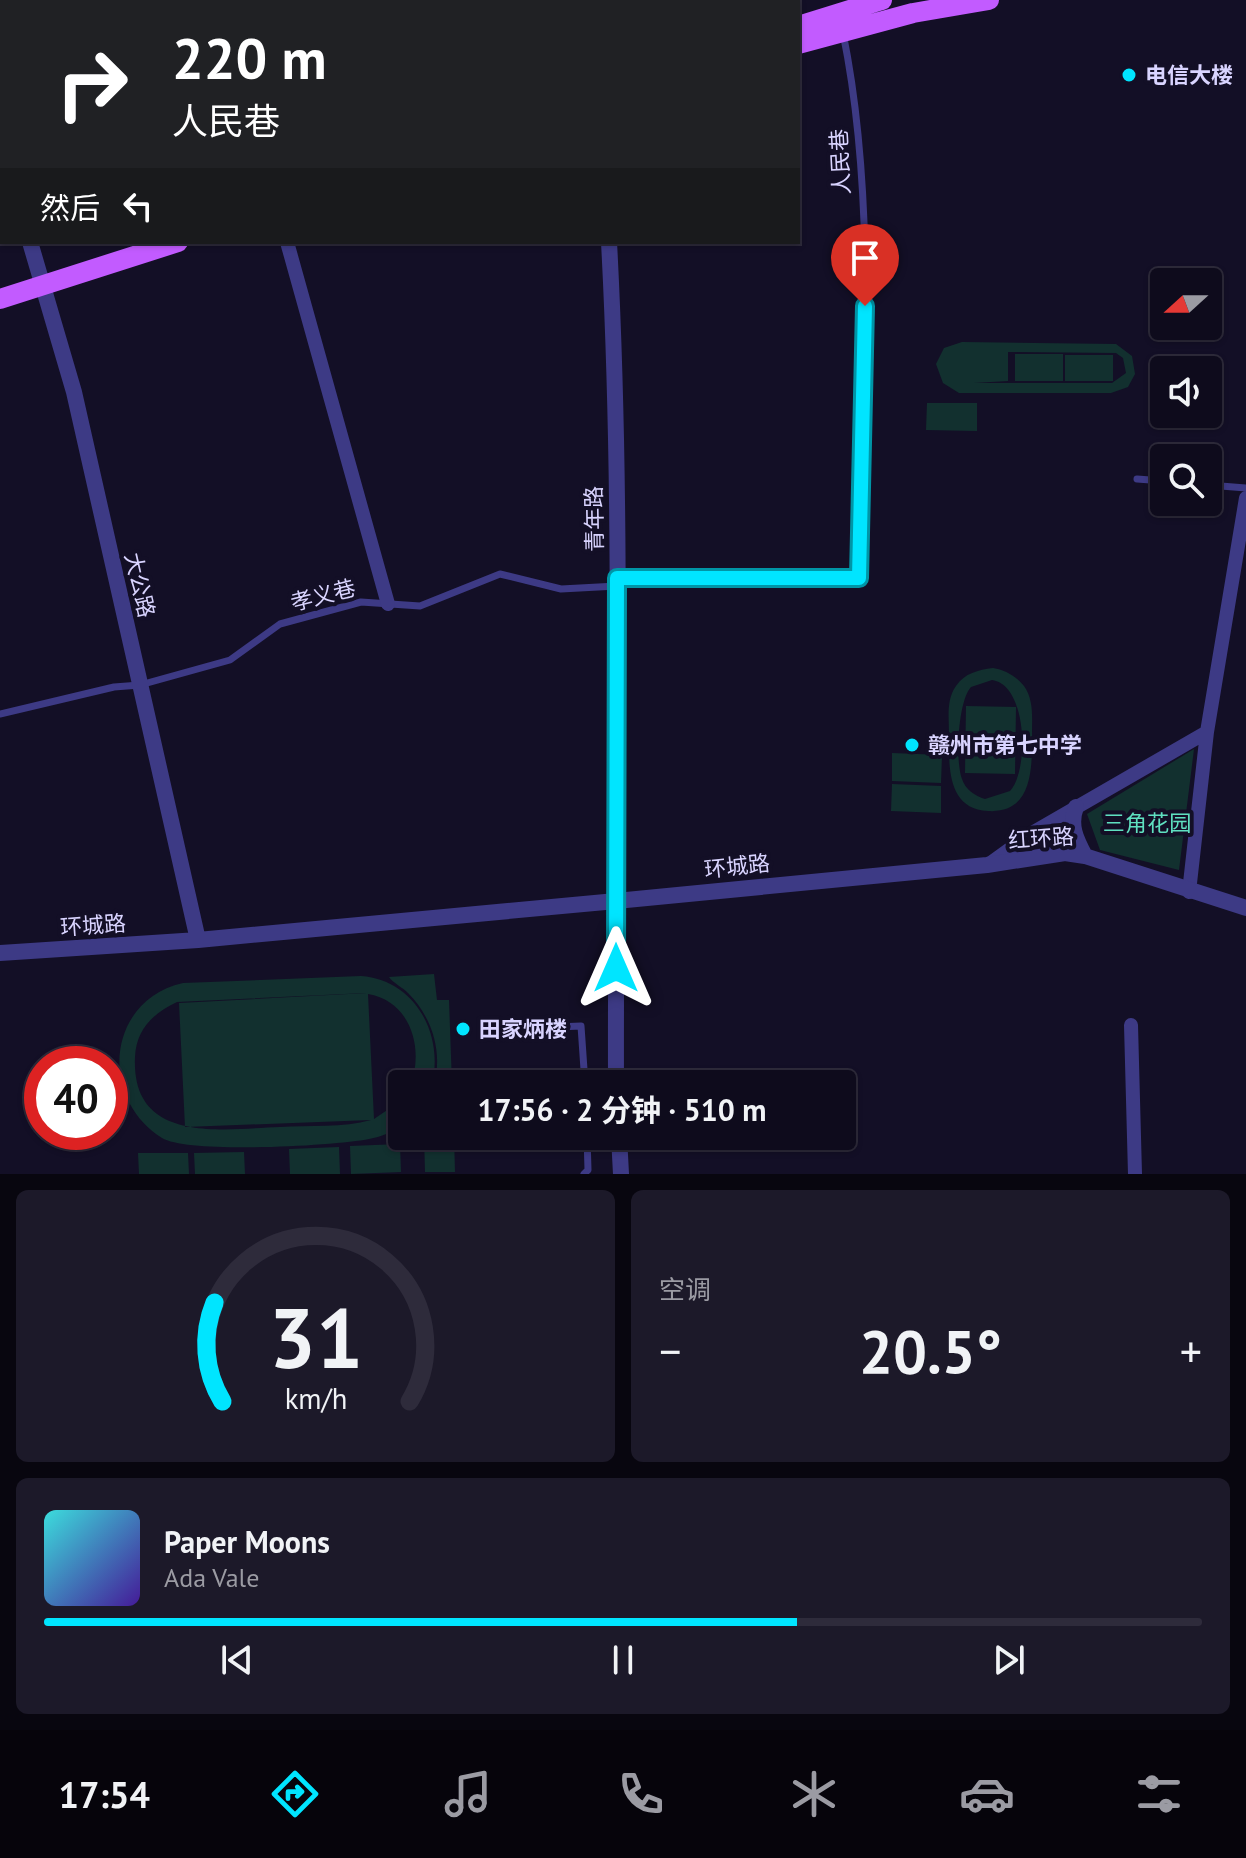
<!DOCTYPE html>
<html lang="zh">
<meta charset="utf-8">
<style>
:root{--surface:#0e0b1c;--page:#1c1929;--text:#f1f3f6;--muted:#9b9ba3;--line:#2e2b3b;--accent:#00e5ff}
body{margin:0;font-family:"PT Sans","Noto Sans SC",sans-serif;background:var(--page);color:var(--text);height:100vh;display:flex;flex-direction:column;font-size:30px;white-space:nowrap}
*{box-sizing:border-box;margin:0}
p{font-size:26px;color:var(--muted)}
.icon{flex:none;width:44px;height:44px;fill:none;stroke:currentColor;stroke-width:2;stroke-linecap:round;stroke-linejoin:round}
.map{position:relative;height:1174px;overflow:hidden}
.drawer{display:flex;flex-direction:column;gap:16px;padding:16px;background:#08060f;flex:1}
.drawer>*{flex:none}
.hud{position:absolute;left:0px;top:0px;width:800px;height:244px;box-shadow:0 2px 6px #0004,0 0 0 2px var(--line);background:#202124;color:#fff;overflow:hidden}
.needle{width:52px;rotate:249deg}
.tools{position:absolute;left:1150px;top:268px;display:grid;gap:16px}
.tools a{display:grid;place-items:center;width:72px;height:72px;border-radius:8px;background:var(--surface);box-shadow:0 2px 6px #0004,0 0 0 2px var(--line);font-size:40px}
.speed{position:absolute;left:24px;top:1046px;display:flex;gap:16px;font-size:40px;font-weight:700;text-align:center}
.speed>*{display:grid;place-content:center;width:104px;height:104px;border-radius:50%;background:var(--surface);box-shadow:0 2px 6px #0004,0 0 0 2px var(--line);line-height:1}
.speed .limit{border:12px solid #d22;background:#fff;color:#111}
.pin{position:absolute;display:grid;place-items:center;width:68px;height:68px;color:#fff;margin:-82px -34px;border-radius:50% 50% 50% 0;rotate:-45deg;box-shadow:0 0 8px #0007}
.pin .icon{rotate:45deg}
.me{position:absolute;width:88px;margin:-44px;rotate:0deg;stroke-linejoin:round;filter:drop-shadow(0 0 6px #0008)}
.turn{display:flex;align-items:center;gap:28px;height:168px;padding:0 40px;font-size:36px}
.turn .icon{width:104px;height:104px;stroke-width:2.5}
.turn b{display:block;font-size:56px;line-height:68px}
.then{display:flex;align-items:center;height:76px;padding:0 40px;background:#0003;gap:16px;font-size:30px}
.big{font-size:60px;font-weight:700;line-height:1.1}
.drawer .card{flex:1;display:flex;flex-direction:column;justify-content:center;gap:12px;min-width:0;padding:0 28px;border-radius:12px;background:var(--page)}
.drawer .dial{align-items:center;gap:0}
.dial svg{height:208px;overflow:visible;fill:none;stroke:var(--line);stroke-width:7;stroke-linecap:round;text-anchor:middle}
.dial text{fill:var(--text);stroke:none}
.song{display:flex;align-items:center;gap:24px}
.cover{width:96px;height:96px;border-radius:12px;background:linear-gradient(135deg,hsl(180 70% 55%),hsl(260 70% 35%))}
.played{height:8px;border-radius:4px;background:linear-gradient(90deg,var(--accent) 65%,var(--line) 65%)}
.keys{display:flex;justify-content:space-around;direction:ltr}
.heat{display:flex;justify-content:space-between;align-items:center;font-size:44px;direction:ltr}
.drawer .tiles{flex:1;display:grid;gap:16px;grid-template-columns:1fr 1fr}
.card:last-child{grid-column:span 2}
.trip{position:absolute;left:388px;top:1070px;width:468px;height:80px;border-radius:8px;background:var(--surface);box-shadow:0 2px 6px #0004,0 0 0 2px var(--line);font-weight:700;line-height:80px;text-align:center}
.dock{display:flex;height:128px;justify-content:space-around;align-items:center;background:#06040b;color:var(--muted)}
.dock .icon{width:56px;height:56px}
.dock .selected{color:var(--accent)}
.dock b{font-size:36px;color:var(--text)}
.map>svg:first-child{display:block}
.green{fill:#12302f;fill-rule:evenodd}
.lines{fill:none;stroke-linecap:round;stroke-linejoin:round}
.service{stroke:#3d3a85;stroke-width:7}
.minor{stroke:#3d3a85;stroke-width:14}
.tertiary{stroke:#3d3a85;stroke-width:16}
.primary{stroke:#c25bff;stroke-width:20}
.route-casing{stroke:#0095a6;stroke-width:20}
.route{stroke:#00e5ff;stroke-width:14}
.poi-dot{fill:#00e5ff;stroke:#130f26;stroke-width:3}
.labels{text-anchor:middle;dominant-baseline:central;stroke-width:8;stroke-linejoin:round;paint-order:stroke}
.poi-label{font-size:22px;font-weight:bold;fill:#d9d4ff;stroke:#130f26;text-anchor:start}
.street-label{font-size:22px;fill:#d9d4ff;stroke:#130f26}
.park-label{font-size:22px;fill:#5fe0c0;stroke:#130f26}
</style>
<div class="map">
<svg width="1246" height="1174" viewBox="0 0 1246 1174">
<rect width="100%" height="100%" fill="#130f26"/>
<path class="green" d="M 962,342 L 1116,344 L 1132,356 L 1135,374 L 1128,387 L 1111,393 L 959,393 L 943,383 L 936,364 L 944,348 ZM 1008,352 L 1116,353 L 1123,358 L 1126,373 L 1112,383 L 974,383 L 1008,381 Z
M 1015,354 L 1063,354 L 1063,381 L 1015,381 Z
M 1065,355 L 1113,355 L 1113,381 L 1065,381 Z
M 927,403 L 977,403 L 977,431 L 926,430 Z
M 993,668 C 1005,670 1016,676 1024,686 C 1034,700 1032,718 1032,734 C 1032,765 1034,814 988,811 C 946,809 949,764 949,734 C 949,718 946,700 956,686 C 965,673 978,670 993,668 ZM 992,680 C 1028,685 1029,771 1010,791 L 985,799 C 975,796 965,789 962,779 C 955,761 958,701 971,687 Z
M 966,706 L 1016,707 L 1015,774 L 965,773 Z
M 1194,749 L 1179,870 L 1100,850 L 1087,814 Z
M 892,753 L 942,755 L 941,783 L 892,781 Z
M 892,784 L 941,786 L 941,813 L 891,811 Z
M 434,974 L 437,1000 L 449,1000 L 452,1084 L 434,1084 C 443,1052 432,1017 408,993 C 402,987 393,983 389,977 Z
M 361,976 C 415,980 444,1034 432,1084 L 411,1084 C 424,1047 410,1001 368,994 L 374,1119 L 402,1100 L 402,1125 C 392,1132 381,1137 369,1139 C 334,1146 188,1154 162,1138 C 98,1098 107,1000 183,983 ZM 367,993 L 179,1003 L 185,1127 L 371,1120 C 343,1128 310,1125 280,1127 C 223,1129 131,1145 135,1057 C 136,1030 153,1013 177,1002 Z
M 424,1136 L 454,1136 L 455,1172 L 425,1172 Z
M 400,1144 L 401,1172 L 351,1174 L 350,1146 Z
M 339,1147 L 340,1174 L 290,1174 L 289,1149 Z
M 244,1152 L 245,1174 L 195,1174 L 194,1153 Z
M 138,1153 L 188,1153 L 189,1174 L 139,1174 Z"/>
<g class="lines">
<path class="service" d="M 75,2 L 79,0
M 0,37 L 2,36
M 1137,479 L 1164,481
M 1208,485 L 1246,488
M 618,578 L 859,578 C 863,404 878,204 843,33
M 0,714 L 114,687 L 140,685 L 230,660 L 280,624 L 361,602 L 420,606 L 500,574 L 561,589 L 617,586
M 483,1030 L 581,1026 L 585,1084
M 584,1174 L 588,1170 L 587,1136"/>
<path class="minor" d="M 406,0 L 407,2
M 287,242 L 388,604
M 988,865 L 1032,833 L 1207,732
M 1189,892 L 1207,732 L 1246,498
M 1131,1025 L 1135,1174"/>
<path class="tertiary" d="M 573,0 L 574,2
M 0,158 L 2,163
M 30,242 L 74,392 L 198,940
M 609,242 C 624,522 615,804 616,1084
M 1076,807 C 1069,825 1076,839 1085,856
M 0,953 L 198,940 L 616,901 L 987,865 L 1065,853 L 1085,856 L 1246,908
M 619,1136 L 621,1174"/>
<path class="primary" d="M 798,26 L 882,0
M 798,44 L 913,13 L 989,0
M 0,299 L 178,242"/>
</g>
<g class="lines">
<g class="route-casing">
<path id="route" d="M 616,968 L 617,578 L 859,578 L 865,306"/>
</g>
<use href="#route" class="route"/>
</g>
<g class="poi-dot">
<circle cx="1129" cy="75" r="8"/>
<circle cx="912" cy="745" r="8"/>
<circle cx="463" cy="1029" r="8"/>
</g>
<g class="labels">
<g class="poi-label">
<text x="1145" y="75">电信大楼</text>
<text x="928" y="745">赣州市第七中学</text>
<text x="479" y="1029">田家炳楼</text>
</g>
<g class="street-label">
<text transform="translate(840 162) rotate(-93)">人民巷</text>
<text transform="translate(594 519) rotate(-91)">青年路</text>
<text transform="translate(140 585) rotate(77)">大公路</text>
<text transform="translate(323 595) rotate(-14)">孝义巷</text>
<text transform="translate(1041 838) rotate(-4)">红环路</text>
<text transform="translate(737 866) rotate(-6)">环城路</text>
<text transform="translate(93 925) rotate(-4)">环城路</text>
</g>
<g class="park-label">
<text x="1147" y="823">三角花园</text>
</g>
</g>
</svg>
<div class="tools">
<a><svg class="needle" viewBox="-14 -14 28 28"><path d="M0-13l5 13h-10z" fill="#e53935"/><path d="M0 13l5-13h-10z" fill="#9b9ba3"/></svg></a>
<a><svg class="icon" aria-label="sound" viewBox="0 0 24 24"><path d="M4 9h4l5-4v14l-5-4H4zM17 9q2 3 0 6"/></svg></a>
<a><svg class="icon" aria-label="search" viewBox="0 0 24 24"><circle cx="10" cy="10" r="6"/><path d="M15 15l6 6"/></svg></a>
</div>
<div class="speed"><div class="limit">40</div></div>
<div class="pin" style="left:865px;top:306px;background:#d93025"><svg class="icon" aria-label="arrive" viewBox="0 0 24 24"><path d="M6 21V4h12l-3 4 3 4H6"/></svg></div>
<svg class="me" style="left:616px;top:968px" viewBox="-20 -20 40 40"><path d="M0-17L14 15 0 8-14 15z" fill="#00e5ff" stroke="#fff" stroke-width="4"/></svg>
<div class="trip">17:56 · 2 分钟 · 510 m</div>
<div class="hud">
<div class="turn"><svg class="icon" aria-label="right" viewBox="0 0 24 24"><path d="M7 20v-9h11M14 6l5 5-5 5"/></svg><div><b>220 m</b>人民巷</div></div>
<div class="then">然后<svg class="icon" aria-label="left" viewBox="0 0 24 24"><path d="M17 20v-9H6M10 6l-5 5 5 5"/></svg></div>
</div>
</div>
<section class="drawer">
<div class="tiles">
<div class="card dial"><svg viewBox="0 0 100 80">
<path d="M14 69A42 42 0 1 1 86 69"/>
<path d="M14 69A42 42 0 0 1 11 31" stroke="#00e5ff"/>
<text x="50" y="56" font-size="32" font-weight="700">31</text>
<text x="50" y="72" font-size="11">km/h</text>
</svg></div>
<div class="card"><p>空调</p>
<div class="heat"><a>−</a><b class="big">20.5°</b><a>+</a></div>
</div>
<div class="card">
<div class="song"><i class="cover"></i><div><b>Paper Moons</b><p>Ada Vale</p></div></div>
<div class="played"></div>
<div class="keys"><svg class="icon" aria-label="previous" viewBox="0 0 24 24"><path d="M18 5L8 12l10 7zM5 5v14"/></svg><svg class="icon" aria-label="pause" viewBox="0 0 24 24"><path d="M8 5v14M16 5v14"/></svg><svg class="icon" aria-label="next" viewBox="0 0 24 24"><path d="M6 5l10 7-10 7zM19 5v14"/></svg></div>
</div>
</div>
</section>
<nav class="dock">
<b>17:54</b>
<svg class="icon selected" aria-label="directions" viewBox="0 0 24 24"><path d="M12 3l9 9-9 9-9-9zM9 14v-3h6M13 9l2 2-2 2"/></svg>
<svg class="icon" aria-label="music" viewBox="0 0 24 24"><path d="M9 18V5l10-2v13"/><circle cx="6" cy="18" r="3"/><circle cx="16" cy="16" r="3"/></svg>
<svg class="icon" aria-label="phone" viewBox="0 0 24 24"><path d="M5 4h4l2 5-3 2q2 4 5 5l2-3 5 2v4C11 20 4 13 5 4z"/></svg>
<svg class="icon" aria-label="climate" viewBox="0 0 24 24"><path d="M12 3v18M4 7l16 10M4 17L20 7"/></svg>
<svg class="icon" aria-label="car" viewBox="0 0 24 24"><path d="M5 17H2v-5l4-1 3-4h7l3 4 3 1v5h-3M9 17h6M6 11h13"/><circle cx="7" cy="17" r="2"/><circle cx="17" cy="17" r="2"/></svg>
<svg class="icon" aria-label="filters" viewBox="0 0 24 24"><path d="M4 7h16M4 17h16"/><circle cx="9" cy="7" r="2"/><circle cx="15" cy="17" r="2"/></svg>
</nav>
